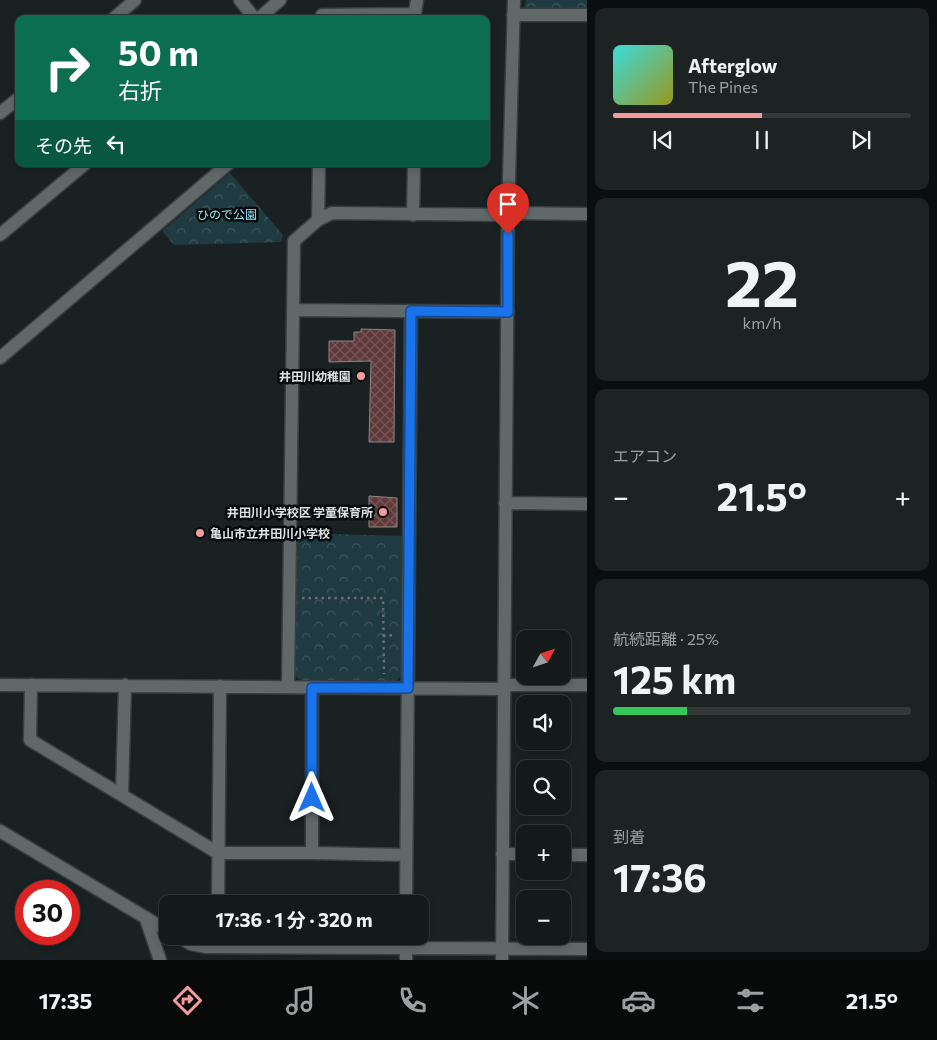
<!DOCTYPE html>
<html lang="ja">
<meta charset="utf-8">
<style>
:root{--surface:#14191a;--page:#1d2223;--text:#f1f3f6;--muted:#9da0a2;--line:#333839;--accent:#f59b9d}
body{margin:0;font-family:Commissioner,"Noto Sans JP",sans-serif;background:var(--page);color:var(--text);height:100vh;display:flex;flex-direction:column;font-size:19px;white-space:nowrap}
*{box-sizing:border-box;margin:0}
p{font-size:16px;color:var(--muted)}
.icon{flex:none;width:28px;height:28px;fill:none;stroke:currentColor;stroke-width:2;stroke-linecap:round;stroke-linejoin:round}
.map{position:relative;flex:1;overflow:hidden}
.drawer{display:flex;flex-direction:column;gap:8px;padding:8px;background:#0b0e0e;width:350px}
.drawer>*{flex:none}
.guide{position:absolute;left:15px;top:15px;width:475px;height:152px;border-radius:10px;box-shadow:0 2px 8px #0003,0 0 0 1px var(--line);background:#0b6e4f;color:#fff;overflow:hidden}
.needle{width:32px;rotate:50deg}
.fabs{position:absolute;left:516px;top:630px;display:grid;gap:10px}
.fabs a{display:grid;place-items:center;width:55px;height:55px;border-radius:10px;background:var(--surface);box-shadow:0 2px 8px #0003,0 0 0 1px var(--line);font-size:25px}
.speed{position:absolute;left:15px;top:880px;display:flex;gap:10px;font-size:25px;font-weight:700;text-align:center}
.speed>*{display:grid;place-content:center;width:65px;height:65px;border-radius:50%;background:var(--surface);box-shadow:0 2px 8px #0003,0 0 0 1px var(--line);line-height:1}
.speed .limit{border:8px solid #d22;background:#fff;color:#111}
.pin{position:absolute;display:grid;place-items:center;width:42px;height:42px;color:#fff;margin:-51px -21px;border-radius:50% 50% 50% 0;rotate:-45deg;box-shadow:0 0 5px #0007}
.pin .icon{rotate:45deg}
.me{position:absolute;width:55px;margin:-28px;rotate:0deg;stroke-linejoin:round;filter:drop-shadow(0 0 4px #0008)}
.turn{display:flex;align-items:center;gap:18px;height:105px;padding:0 20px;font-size:22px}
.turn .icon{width:65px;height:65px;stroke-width:2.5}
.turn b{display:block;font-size:35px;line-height:42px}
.then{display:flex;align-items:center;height:48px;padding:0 20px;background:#0003;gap:10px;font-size:19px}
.big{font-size:38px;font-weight:700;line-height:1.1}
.drawer .tile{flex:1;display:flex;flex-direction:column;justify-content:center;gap:8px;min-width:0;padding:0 18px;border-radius:10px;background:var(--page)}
.drawer .dial{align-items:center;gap:0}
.dial b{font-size:65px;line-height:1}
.song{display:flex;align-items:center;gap:15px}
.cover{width:60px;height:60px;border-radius:8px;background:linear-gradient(135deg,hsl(180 70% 55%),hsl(60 70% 35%))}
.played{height:5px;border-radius:2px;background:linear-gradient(90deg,var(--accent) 50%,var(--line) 50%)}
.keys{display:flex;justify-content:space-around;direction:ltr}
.heat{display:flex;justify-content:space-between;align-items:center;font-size:28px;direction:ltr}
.charge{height:8px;border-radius:4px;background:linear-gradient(90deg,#34c759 25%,var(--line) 0)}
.trip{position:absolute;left:159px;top:895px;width:270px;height:50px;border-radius:10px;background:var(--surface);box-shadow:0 2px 8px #0003,0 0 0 1px var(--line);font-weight:700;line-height:50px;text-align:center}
.menu{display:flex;height:80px;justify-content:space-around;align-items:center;background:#080a0a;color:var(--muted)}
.menu .icon{width:35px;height:35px}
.menu .on{color:var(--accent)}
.menu b{font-size:22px;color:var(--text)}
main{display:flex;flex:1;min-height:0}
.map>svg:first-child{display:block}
.park{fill:url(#park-crowns)}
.building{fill:url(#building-cross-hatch);stroke:#8e8685}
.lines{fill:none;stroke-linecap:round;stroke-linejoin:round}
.minor-casing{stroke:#393e40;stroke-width:15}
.tertiary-casing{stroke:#393e40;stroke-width:15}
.path{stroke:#696f70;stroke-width:2.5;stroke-dasharray:2.5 4;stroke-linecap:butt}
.minor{stroke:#61686a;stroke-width:12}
.tertiary{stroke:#61686a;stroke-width:12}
.route-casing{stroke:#114b97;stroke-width:12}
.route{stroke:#1a73e8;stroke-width:9}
.poi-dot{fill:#f59b9d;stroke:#070a0b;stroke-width:2}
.labels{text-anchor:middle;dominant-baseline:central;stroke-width:5;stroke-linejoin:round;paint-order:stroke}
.park-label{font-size:12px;fill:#94e2fb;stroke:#070a0b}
.poi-label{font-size:12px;font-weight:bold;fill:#dde2e3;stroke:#070a0b;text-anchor:end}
</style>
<main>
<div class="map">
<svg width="587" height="960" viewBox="0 0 587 960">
<defs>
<pattern id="park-crowns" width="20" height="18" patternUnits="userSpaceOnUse" patternTransform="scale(1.25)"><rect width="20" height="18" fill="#203a42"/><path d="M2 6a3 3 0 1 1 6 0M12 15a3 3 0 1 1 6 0" fill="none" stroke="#40565d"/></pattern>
<pattern id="building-cross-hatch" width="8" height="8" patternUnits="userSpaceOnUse" patternTransform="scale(1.25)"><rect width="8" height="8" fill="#603a3b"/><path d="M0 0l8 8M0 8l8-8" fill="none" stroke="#765657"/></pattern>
</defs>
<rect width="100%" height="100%" fill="#1a2123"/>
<path class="park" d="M 526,0 L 587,0 L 587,10 L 524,9 Z
M 230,173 L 283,235 L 281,242 L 174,245 L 162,231 Z
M 297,533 L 402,536 L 401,676 L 396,681 L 300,680 L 295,675 Z"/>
<path class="building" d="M 361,329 L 395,330 L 394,442 L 369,442 L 371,361 L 329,362 L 329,341 L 354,341 L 354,332 L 361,332 Z
M 369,496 L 397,498 L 397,527 L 369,527 Z"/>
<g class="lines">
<g class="minor-casing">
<path id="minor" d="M 240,0 L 255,19
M 513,15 L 587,15
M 113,19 L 135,0
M 322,19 L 322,15 L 414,14
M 414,19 L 417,0
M 0,113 L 19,98
M 508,213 L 587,214
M 413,215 L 414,164
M 318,220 L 332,213 L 508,215
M 293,310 L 508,312
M 0,358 L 228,164
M 505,503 L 587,504
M 0,685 L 505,689
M 31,685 L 30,740 L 218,853 L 312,853
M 505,685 L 587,685
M 288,687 L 294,241 L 318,220 L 319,164
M 312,688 L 312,853 L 405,855
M 122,794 L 125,685
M 0,831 L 168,931
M 502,854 L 525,854
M 562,855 L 587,855
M 218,904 L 220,686
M 406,904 L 411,311
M 146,919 L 160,960
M 177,936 L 191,944 L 206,947 L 587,949
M 406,936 L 406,960
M 502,960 L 508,215 L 514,0"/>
</g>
<g class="tertiary-casing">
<path id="tertiary" d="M 258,19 L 280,0
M 0,235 L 85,164"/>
</g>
<path class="path" d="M 302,598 L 383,598 L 384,674
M 383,636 L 394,635"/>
<use href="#minor" class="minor"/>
<use href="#tertiary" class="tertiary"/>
</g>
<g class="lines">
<g class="route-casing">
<path id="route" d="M 312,798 L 312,688 L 408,688 L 411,311 L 508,312 L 508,234"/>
</g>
<use href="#route" class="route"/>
</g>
<g class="poi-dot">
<circle cx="361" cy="376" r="5"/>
<circle cx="383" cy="512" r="5"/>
<circle cx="200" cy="533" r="5"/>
</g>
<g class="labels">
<g class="park-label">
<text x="227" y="214">ひので公園</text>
</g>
<g class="poi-label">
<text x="351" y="376">井田川幼稚園</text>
<text x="373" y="512">井田川小学校区 学童保育所</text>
<text x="210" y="533" text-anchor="start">亀山市立井田川小学校</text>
</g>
</g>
</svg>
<div class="fabs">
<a><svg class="needle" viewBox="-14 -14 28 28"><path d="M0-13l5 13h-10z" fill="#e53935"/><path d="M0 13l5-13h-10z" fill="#9da0a2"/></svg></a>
<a><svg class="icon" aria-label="sound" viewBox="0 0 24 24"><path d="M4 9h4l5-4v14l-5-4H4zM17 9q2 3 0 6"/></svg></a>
<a><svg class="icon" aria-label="search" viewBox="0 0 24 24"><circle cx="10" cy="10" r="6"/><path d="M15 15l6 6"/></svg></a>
<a>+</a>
<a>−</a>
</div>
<div class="speed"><div class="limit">30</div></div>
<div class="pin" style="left:508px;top:234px;background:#d93025"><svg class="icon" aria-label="arrive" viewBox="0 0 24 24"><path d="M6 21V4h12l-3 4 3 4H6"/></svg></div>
<svg class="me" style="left:312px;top:798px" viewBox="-20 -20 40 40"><path d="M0-17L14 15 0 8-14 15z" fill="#1a73e8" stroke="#fff" stroke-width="4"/></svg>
<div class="trip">17:36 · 1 分 · 320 m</div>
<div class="guide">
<div class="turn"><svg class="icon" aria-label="right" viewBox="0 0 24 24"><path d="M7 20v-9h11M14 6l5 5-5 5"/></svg><div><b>50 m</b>右折</div></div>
<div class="then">その先<svg class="icon" aria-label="left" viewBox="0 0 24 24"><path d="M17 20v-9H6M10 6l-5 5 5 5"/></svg></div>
</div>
</div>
<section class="drawer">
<div class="tile">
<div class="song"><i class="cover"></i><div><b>Afterglow</b><p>The Pines</p></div></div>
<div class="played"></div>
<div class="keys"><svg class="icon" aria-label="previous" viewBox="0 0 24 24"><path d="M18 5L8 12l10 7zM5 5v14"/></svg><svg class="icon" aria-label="pause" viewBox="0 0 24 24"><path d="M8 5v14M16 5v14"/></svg><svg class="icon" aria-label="next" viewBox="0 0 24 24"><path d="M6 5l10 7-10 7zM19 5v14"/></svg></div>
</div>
<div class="tile dial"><b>22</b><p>km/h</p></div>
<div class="tile"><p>エアコン</p>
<div class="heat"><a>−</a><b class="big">21.5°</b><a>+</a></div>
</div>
<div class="tile"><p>航続距離 · 25%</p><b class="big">125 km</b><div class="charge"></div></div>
<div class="tile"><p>到着</p><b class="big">17:36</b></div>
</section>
</main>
<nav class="menu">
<b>17:35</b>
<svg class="icon on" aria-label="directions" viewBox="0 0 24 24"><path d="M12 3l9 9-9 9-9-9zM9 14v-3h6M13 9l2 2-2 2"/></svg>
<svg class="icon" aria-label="music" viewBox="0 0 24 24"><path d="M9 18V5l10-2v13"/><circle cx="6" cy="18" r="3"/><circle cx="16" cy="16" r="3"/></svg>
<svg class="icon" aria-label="phone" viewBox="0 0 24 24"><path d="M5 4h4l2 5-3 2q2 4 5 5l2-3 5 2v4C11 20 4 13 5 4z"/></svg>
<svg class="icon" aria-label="climate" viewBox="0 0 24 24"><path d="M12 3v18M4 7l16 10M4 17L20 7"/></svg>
<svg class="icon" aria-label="car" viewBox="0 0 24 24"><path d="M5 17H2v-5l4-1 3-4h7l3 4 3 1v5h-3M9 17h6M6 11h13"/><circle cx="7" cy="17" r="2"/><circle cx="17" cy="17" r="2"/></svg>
<svg class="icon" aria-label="filters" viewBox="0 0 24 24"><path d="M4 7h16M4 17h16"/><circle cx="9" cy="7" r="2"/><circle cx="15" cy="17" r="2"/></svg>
<b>21.5°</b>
</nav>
